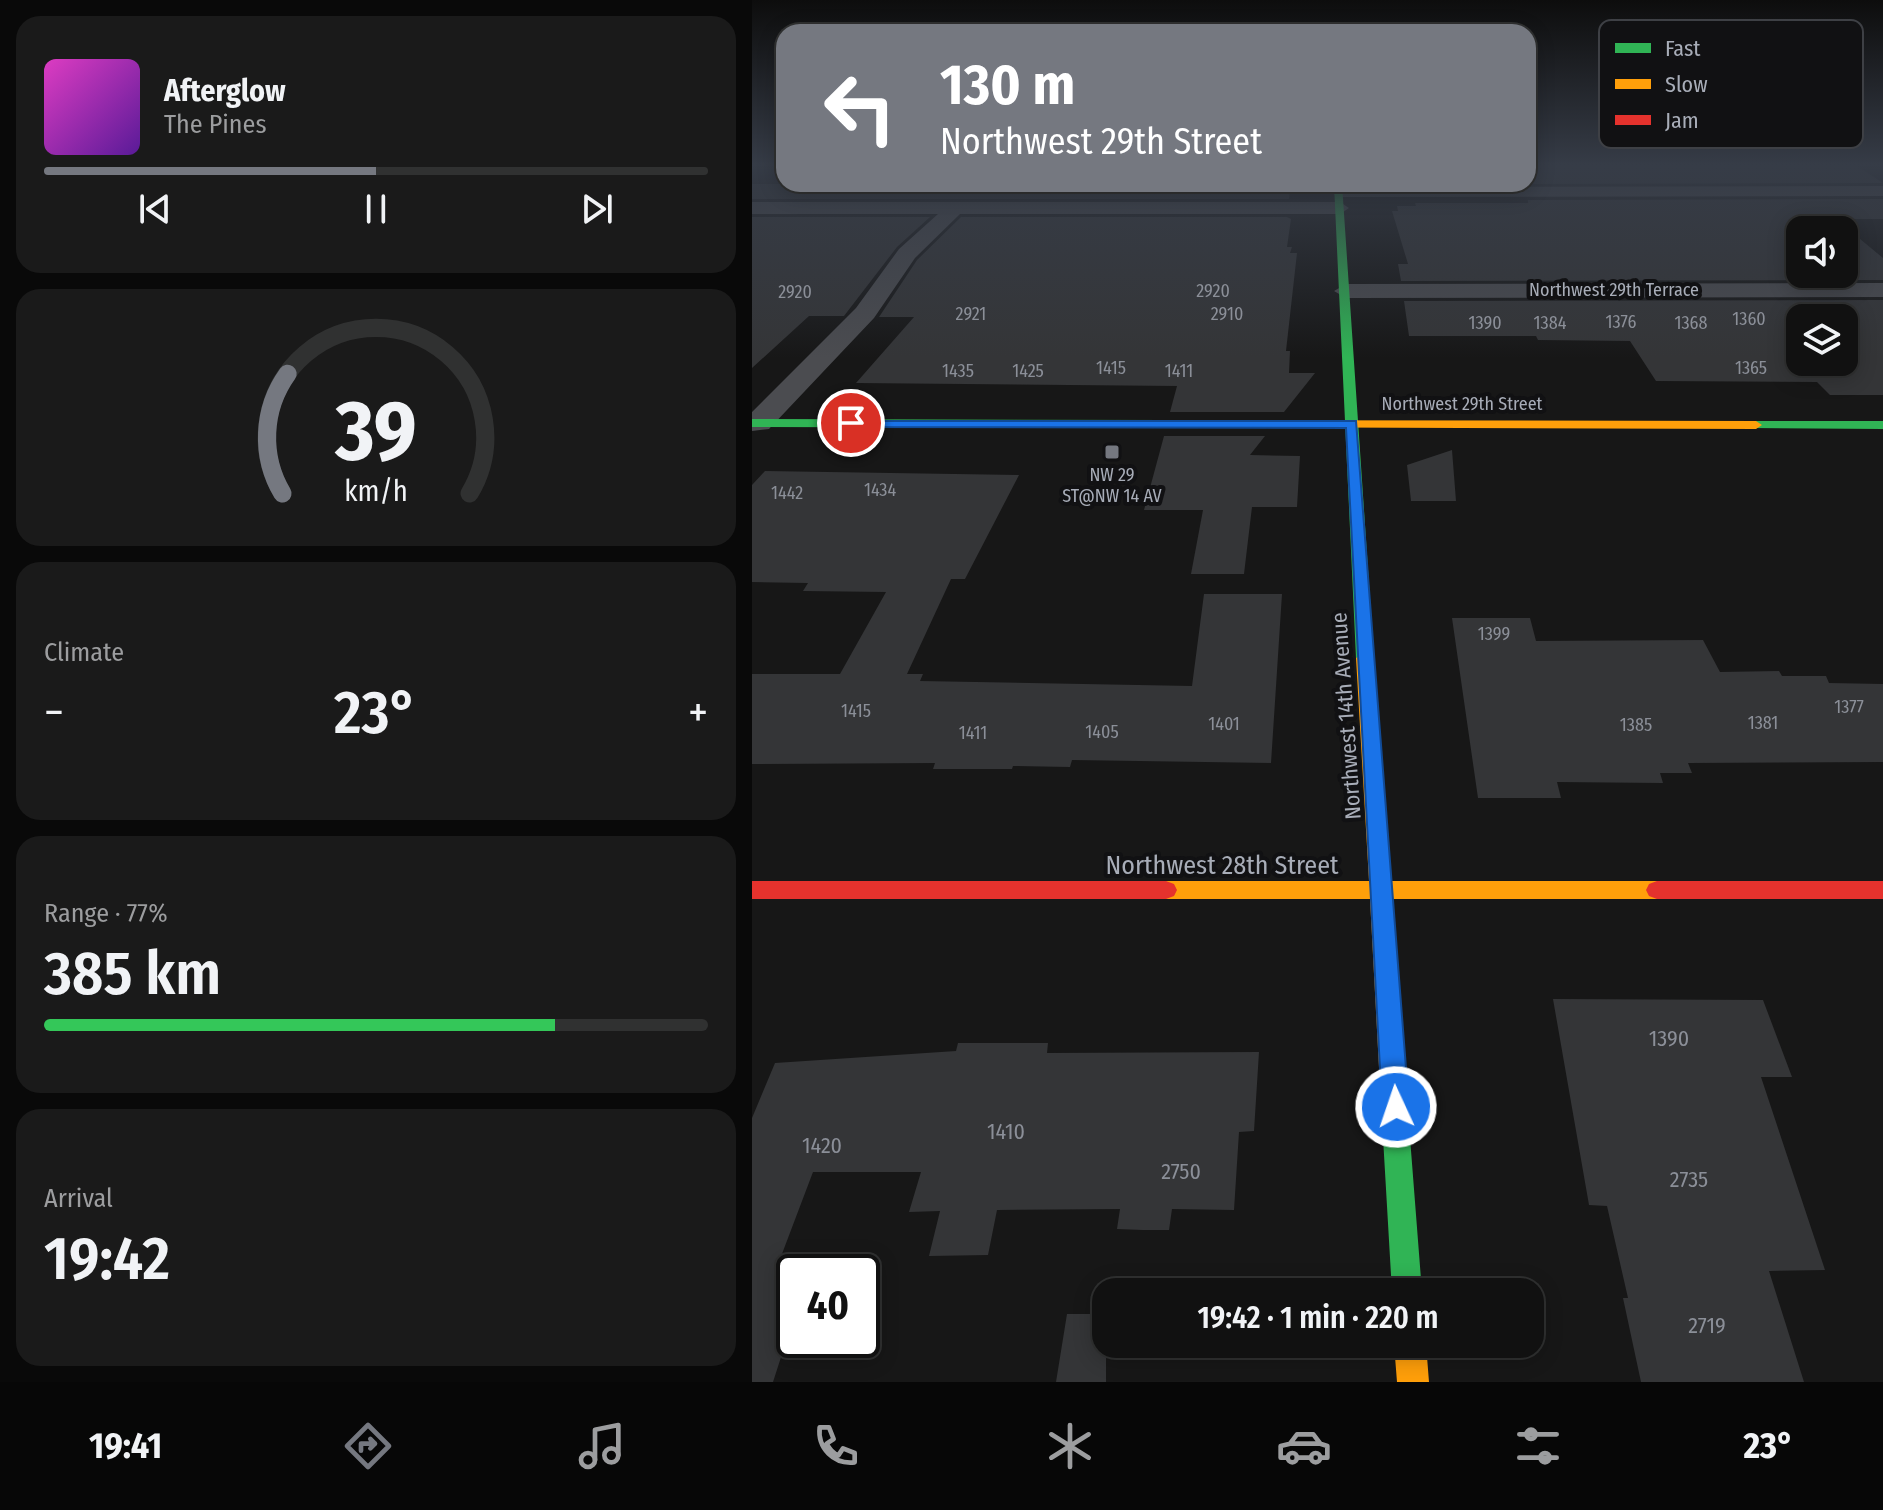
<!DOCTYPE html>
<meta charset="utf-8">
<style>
:root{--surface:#111;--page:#1a1a1a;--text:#f1f3f6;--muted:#9c9d9f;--line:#303131;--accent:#757880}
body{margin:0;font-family:"Fira Sans Condensed",sans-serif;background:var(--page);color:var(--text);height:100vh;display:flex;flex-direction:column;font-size:30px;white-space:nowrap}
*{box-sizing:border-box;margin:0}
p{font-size:26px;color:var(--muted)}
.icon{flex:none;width:44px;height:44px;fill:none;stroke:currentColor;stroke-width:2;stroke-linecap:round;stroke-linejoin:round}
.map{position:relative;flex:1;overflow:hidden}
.details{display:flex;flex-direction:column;gap:16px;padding:16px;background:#090909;width:752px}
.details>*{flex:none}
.top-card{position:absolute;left:24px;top:24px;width:760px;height:168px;border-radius:24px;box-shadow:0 4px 20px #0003,0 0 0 2px var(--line);background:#757880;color:#fff;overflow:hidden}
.tools{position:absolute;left:1034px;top:216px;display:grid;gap:16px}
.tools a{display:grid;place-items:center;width:72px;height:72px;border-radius:16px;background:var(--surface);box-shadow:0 4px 20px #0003,0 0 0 2px var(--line);font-size:40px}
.speed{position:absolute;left:24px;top:1254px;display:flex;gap:16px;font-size:40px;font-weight:700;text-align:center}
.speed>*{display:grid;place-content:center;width:104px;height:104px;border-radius:50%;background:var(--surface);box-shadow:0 4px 20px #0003,0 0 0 2px var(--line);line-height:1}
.speed .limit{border:4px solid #111;border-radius:12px;background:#fff;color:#111}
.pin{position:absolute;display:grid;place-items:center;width:68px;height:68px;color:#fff;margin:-34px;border:4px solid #fff;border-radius:50%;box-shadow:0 2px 8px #0007}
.me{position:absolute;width:88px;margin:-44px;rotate:357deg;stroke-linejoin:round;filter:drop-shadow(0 0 6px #0008)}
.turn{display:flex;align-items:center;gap:28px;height:168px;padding:0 32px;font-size:36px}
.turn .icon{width:104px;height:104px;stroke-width:2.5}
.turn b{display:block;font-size:56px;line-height:68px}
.big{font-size:60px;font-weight:600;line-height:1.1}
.details .widget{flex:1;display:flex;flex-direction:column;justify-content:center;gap:12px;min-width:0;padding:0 28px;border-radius:24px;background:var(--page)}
.details .dial{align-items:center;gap:0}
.dial svg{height:208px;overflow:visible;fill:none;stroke:var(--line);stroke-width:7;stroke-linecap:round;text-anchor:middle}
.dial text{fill:var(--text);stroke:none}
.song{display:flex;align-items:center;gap:24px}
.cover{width:96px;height:96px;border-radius:12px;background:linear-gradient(135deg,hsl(310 70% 55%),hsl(270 70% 35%))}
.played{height:8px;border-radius:4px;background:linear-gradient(90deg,var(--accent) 50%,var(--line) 50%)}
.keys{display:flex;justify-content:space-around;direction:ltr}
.heat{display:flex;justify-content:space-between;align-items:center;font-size:44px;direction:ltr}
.charge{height:12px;border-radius:6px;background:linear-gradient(90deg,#34c759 77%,var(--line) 0)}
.trip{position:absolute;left:340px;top:1278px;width:452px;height:80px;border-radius:24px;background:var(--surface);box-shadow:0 4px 20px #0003,0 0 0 2px var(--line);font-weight:600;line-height:80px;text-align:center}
.tabs{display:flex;height:128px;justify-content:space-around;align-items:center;background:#070707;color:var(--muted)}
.tabs .icon{width:56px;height:56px}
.tabs .active{color:var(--accent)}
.tabs b{font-size:36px;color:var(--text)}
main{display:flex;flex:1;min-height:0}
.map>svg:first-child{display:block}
.building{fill:#343537;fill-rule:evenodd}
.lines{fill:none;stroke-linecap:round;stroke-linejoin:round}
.street{fill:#4b4c50;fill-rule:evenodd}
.fast{fill:#30b455;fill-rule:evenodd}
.slow{fill:#ff9f0a;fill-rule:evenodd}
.jam{fill:#e5322d;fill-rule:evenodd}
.route{fill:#1a73e8;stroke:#114b97;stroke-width:2}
.poi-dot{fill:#757880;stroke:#111113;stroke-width:3}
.labels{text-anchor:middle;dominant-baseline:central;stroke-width:8;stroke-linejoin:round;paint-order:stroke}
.far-street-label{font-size:18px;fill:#a8adb8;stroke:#111113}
.number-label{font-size:18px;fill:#8b8f98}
.far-poi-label{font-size:18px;fill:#a8adb8;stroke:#111113}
.street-label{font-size:22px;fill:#a8adb8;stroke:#111113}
.near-number-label{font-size:22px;fill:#8b8f98}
.near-street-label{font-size:26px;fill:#a8adb8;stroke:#111113}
.key{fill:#111113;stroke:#3e4045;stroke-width:2}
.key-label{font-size:22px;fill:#a8adb8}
</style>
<main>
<section class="details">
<div class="widget">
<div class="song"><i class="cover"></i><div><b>Afterglow</b><p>The Pines</p></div></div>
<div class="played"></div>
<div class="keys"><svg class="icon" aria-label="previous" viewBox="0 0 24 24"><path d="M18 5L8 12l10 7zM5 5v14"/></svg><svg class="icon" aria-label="pause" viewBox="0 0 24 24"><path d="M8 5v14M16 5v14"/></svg><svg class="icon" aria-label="next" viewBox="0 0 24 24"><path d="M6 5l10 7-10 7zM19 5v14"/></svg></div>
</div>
<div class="widget dial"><svg viewBox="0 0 100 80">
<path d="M14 69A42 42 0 1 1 86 69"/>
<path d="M14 69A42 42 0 0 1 16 23" stroke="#757880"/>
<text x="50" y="56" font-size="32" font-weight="700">39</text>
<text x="50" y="72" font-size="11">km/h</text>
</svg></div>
<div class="widget"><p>Climate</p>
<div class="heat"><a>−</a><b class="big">23°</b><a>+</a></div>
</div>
<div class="widget"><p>Range · 77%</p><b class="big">385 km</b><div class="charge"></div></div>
<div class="widget"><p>Arrival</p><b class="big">19:42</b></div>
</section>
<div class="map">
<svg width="1131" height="1382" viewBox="0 0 1131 1382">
<rect width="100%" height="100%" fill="#171717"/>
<path class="building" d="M 776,164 L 1102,164 L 1131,183 L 776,184 Z
M 0,184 L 409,184 L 407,189 L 538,189 L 537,199 L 0,199 Z
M 1131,199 L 1131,219 L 1084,219 L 1131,258 L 1131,280 L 649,281 L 646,264 L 656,264 L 640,211 L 646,211 L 645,206 L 664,206 L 663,203 L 776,203 L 776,200 ZM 1048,230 L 1092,230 L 1092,274 L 1048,274 Z
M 0,217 L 178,217 L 145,247 L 92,316 L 57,316 L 0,368 Z
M 209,217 L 535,217 L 539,219 L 535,247 L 540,247 L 538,253 L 545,253 L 534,351 L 538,351 L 537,373 L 563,373 L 532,412 L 418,412 L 425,386 L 104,383 L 162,317 L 127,317 L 165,260 Z
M 1131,300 L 1131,395 L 1078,395 L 1065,382 L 904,381 L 878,341 L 786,340 L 784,336 L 657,336 L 652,301 ZM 1048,318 L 1092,318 L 1092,362 L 1048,362 Z
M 412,436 L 513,436 L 498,455 L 548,456 L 545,507 L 500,507 L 492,574 L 439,574 L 451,510 L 392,510 Z
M 700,450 L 704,501 L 659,501 L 655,465 Z
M 13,471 L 267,475 L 213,579 L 199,579 L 155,674 L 171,674 L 168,681 L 440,686 L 452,594 L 530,594 L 519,763 L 320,760 L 318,767 L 261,766 L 260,769 L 181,769 L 183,763 L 0,764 L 0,674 L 88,674 L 134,592 L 51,591 L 56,583 L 0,582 L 0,485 Z
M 700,618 L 778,618 L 784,641 L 951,640 L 968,672 L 1027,671 L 1030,676 L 1074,676 L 1077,683 L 1131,684 L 1131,762 L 936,763 L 940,773 L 908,773 L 911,783 L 805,782 L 809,798 L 726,798 Z
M 801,999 L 1011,1000 L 1040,1077 L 1009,1077 L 1073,1270 L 1017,1271 L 1052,1382 L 889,1382 L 871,1298 L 876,1298 L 855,1206 L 837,1205 Z
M 206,1043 L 296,1043 L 295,1053 L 507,1052 L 502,1131 L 487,1132 L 482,1210 L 420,1209 L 417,1230 L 391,1230 L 365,1229 L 368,1209 L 245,1210 L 236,1255 L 177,1256 L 188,1211 L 157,1212 L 169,1172 L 61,1172 L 22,1275 L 42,1274 L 42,1317 L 21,1382 L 0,1382 L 0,1118 L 23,1063 L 204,1051 Z
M 315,1314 L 354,1314 L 354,1382 L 304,1382 Z"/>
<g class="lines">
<path class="street" d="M 1131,186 L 1131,196 L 587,197 L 578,192 L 587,187 Z
M 0,202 L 588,202 L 597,208 L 588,214 L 208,214 L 163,258 L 122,318 L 17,429 L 0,431 L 0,412 L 104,308 L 147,249 L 186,214 L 0,214 Z
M 1131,283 L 1131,297 L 594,298 L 582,291 L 594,284 Z"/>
<path class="fast" d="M 582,184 L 590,184 L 622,658 L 613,663 L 604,658 Z
M 0,419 L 416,420 L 422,424 L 416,428 L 0,427 Z
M 1004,421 L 1131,421 L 1131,429 L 1000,428 L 998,425 Z
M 641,1074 L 650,1077 L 654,1086 L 670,1292 L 640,1292 L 628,1086 L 632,1077 Z"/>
<path class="slow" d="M 416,420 L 1004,421 L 1010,425 L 1004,429 L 412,427 L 412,421 Z
M 613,653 L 622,658 L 639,881 L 905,881 L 913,884 L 916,890 L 913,896 L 905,899 L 640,899 L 654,1086 L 650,1095 L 641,1098 L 632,1095 L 628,1086 L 618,899 L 414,899 L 406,896 L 403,890 L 406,884 L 414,881 L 617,881 L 604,658 Z
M 642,1344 L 674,1344 L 677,1382 L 645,1382 Z"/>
<path class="jam" d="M 0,881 L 414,881 L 422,884 L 425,890 L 422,896 L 414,899 L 0,899 Z
M 905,881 L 1131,881 L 1131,899 L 905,899 L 897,896 L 894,890 L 897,884 Z"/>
</g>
<linearGradient id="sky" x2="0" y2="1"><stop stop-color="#0d0d0d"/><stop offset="0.46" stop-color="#363c47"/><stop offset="1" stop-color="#363c47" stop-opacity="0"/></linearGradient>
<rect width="1131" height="358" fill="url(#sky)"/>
<path class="route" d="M 95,421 L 604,421 L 657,1107 L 653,1116 L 644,1120 L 634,1116 L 630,1107 L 594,428 L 99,427 L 93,423 Z"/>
<rect class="poi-dot" x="352" y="444" width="16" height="16" rx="4"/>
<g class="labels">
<g class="far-street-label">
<text x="862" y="290">Northwest 29th Terrace</text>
<text x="710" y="404">Northwest 29th Street</text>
</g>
<g class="number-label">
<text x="461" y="291">2920</text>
<text x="43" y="292">2920</text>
<text x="219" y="314">2921</text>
<text x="475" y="314">2910</text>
<text x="997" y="319">1360</text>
<text x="869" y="322">1376</text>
<text x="733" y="323">1390</text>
<text x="798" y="323">1384</text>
<text x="939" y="323">1368</text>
<text x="359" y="368">1415</text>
<text x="999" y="368">1365</text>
<text x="206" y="371">1435</text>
<text x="276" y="371">1425</text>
<text x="427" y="371">1411</text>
<text x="128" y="490">1434</text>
<text x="35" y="493">1442</text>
<text x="742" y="634">1399</text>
<text x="1097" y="707">1377</text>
<text x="104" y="711">1415</text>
<text x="1011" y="723">1381</text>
<text x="472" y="724">1401</text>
<text x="884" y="725">1385</text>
<text x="350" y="732">1405</text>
<text x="221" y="733">1411</text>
</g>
<g class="far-poi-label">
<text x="360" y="475">NW 29<tspan x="360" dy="21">ST@NW 14 AV</tspan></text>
</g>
<g class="street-label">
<text transform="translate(594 716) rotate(-94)">Northwest 14th Avenue</text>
</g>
<g class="near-number-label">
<text x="917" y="1038">1390</text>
<text x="254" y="1131">1410</text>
<text x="70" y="1145">1420</text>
<text x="429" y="1171">2750</text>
<text x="937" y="1179">2735</text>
<text x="955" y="1325">2719</text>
</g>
<g class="near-street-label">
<text x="470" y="865">Northwest 28th Street</text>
</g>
</g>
<rect x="847" y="20" width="264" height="128" rx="12" class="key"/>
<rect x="863" y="43" width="36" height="10" fill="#30b455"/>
<rect x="863" y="79" width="36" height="10" fill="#ff9f0a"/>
<rect x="863" y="115" width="36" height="10" fill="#e5322d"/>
<g class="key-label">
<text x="913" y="56">Fast</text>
<text x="913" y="92">Slow</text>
<text x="913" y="128">Jam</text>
</g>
</svg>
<div class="tools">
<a><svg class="icon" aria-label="sound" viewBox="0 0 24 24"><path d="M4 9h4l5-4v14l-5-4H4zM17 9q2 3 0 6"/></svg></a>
<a><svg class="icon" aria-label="layers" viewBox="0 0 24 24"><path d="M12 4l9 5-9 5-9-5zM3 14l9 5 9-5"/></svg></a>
</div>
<div class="speed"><div class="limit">40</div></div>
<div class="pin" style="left:99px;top:423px;background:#d93025"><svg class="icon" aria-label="arrive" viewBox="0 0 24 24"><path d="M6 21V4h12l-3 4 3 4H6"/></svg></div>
<svg class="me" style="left:644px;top:1107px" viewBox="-20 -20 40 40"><circle r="17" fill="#1a73e8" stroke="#fff" stroke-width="3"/><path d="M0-11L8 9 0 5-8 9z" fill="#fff"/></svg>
<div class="trip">19:42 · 1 min · 220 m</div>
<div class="top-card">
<div class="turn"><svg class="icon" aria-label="left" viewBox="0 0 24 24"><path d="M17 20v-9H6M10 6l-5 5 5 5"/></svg><div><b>130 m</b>Northwest 29th Street</div></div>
</div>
</div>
</main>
<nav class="tabs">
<b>19:41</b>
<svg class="icon active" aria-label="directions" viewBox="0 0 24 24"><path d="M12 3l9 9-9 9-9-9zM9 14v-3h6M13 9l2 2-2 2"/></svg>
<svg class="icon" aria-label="music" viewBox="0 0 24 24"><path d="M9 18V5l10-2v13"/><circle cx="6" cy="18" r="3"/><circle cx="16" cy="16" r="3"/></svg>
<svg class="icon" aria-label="phone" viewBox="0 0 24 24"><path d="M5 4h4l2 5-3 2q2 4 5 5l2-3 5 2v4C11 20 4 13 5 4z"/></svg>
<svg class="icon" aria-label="climate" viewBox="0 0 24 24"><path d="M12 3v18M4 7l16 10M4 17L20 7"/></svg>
<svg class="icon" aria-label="car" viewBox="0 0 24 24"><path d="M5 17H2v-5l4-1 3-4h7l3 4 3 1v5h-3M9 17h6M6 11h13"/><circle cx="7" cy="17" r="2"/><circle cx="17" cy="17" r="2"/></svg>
<svg class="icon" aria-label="filters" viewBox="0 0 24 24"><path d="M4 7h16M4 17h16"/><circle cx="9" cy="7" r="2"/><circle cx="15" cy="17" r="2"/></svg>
<b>23°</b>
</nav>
